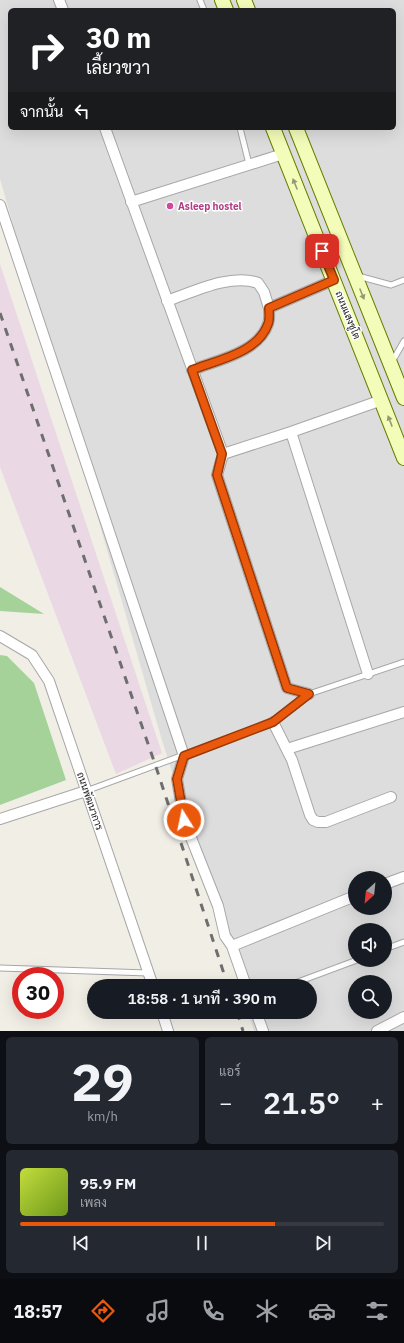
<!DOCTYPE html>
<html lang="th">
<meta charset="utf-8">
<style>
:root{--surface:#171b24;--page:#242831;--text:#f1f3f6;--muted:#9ea1a6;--line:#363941;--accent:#ea580c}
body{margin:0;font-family:"IBM Plex Sans",Sarabun,sans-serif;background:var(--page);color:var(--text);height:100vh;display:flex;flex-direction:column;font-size:15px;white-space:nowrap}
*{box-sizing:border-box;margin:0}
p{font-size:13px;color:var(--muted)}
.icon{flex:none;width:22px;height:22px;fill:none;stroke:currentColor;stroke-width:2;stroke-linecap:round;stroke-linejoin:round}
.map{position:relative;height:1031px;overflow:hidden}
.details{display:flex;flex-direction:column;gap:6px;padding:6px;background:#0d0f14;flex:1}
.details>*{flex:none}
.top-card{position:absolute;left:8px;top:8px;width:388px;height:122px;border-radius:6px;box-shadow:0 4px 16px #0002;background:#202124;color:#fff;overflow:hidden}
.needle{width:26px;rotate:207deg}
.controls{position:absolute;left:348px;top:871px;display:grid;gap:8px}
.controls a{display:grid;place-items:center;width:44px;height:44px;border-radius:50%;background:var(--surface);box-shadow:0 4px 16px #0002;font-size:20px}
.speed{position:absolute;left:12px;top:967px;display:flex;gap:8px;font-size:20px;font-weight:700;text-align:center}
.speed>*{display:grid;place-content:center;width:52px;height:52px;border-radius:50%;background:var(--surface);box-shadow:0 4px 16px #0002;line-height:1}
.speed .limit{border:6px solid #d22;background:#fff;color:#111}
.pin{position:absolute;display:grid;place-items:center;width:34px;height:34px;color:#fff;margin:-17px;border-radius:8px;box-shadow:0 2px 6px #0006}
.me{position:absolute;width:44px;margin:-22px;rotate:350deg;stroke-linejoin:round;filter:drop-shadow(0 0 3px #0008)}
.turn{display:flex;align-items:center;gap:14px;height:84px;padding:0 12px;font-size:18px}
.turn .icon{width:52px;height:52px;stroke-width:2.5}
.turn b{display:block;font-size:28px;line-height:34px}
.then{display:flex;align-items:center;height:38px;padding:0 12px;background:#0003;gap:8px;font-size:15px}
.big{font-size:30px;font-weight:600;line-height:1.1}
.details .tile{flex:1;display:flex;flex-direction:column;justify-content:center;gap:6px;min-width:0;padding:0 14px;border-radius:6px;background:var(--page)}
.details .dial{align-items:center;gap:0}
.dial b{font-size:52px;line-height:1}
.song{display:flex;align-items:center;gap:12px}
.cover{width:48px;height:48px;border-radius:6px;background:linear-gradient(135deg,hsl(70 70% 55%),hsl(80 70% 35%))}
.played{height:4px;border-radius:2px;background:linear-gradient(90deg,var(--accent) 70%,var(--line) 70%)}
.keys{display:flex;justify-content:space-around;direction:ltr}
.heat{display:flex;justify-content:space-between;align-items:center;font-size:22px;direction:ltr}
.details .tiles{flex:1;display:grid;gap:6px;grid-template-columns:1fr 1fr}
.tile:last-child{grid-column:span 2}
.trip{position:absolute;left:87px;top:979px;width:230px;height:40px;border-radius:20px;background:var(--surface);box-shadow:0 4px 16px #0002;font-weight:600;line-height:40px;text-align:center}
.tabs{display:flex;height:64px;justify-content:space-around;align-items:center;background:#090b0e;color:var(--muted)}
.tabs .icon{width:28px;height:28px}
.tabs .on{color:var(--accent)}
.tabs b{font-size:18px;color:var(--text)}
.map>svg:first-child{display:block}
.residential{fill:#dedddd;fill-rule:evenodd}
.industrial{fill:#ead8e5}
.forest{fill:#a5d299}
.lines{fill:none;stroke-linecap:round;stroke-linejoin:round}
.lane-casing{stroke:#a7a7a7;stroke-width:7}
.street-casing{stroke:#a7a7a7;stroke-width:12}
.secondary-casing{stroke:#667e00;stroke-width:16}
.lane{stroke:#fff;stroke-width:5}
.street{stroke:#fff;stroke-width:10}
.secondary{stroke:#f3fcb8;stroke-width:14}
.rail{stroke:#6e6e6e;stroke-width:3;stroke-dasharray:8 8;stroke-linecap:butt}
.oneway{fill:#949974}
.route-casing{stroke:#983908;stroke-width:10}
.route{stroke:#ea580c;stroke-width:7}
.hotel-dot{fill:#d1479c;stroke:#fff;stroke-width:1.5}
.labels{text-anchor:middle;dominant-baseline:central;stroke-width:3;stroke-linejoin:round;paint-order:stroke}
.hotel-label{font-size:10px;font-weight:bold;fill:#b23c85;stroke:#fff;text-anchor:start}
.street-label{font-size:10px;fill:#202020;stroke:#fff}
</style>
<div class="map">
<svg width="404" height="1031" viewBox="0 0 404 1031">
<rect width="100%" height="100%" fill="#f1eee6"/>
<path class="residential" d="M 0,0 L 404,0 L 404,1031 L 254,1031 L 248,1012 L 310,1012 L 310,986 L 240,986 L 161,737 L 0,179 ZM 10,10 L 394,10 L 394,128 L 10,128 ZM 355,878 L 385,878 L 385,908 L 355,908 ZM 355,930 L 385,930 L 385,960 L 355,960 ZM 355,982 L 385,982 L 385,1012 L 355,1012 Z"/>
<path class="industrial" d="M 0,264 L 162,753 L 116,774 L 0,467 Z"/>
<path class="forest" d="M 0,587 L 44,614 L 0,611 Z
M 0,655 L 7,656 L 34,683 L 66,780 L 0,805 Z"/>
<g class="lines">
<g class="lane-casing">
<path id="lane" d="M 200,0 L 204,10
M 240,128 L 249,164
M 358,276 L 391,285 L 404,280
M 392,362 L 404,341
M 86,791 L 273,722 L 309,694 L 404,662
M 385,949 L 404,942
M 0,968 L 148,973
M 287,986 L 357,960"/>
</g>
<g class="street-casing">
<path id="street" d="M 59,0 L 63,10
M 105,128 L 223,454 L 217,475 L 287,688 L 309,694
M 131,202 L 283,154
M 0,205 L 184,756 L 177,779 L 184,820 L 218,906 L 225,936 L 232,946 L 246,986
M 167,301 C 193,292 231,273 258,283 L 264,292 L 269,308
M 192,370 C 217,360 258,353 268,324 C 270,319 269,314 269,308 L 334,280
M 291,432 L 368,674
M 223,454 L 291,432 L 382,400
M 0,636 L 32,655 L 49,681 L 153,986
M 273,722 L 292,760 L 310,815 L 313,820 L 318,822 L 326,822 L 391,797
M 287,749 L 404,712
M 0,819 L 86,791
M 385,884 L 404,877
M 232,946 L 355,896
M 162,1012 L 168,1031
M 256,1012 L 263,1031
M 377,1031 L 404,1017"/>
</g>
<g class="secondary-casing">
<path id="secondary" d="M 222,0 L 226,10
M 244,0 L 248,10
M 273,128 L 404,458
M 296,128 L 404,398"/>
</g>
<use href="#lane" class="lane"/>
<use href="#street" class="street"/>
<use href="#secondary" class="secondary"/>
<path class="rail" d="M 0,313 L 156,767 L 228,986
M 237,1012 L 243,1031"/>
</g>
<defs><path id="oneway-solid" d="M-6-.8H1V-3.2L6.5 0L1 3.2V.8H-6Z"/></defs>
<g class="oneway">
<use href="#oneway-solid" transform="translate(295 184) rotate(-112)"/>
<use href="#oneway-solid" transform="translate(362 294) rotate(68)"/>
<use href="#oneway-solid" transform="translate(390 421) rotate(-111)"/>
</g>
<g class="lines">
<g class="route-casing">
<path id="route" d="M 184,820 L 177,779 L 184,756 L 273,722 L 309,694 L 287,688 L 217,475 L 222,454 L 192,370 C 217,360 258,353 268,324 C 270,320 269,314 269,308 L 334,280 L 322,251"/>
</g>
<use href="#route" class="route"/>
</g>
<circle class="hotel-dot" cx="170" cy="206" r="4"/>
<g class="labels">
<g class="hotel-label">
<text x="178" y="206">Asleep hostel</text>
</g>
<g class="street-label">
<text transform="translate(348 315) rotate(68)">ถนนแสงชูโต</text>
<text transform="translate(90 801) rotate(71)">ถนนพัฒนาการ</text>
</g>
</g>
</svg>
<div class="controls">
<a><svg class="needle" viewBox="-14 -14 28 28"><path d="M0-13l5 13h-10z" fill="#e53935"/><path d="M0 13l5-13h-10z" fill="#9ea1a6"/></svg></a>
<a><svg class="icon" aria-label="sound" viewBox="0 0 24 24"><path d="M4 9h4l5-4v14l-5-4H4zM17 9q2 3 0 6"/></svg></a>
<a><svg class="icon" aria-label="search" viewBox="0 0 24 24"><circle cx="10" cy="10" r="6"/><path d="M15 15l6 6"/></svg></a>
</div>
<div class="speed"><div class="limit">30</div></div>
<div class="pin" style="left:322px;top:251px;background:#d93025"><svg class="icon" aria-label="arrive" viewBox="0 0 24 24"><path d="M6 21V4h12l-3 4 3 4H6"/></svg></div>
<svg class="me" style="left:184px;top:820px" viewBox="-20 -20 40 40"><circle r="17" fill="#ea580c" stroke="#fff" stroke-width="3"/><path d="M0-11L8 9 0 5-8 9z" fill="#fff"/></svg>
<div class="trip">18:58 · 1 นาที · 390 m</div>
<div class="top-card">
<div class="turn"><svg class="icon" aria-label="right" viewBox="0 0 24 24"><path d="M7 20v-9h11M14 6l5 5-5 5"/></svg><div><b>30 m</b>เลี้ยวขวา</div></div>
<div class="then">จากนั้น<svg class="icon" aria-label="left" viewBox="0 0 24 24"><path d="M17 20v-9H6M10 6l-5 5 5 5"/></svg></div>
</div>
</div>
<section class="details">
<div class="tiles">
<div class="tile dial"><b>29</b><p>km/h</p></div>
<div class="tile"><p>แอร์</p>
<div class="heat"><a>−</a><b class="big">21.5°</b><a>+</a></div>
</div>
<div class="tile">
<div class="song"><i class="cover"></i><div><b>95.9 FM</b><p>เพลง</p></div></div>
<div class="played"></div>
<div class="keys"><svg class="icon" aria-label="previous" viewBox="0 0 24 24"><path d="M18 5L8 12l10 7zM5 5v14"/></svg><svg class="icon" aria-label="pause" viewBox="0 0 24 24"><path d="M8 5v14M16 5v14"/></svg><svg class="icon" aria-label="next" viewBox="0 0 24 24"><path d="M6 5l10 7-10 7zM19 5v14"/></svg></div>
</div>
</div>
</section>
<nav class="tabs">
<b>18:57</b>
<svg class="icon on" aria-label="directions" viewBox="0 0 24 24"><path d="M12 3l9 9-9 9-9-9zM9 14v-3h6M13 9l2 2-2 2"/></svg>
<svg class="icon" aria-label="music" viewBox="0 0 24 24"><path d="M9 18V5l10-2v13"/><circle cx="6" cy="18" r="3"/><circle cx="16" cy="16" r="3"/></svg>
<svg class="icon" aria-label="phone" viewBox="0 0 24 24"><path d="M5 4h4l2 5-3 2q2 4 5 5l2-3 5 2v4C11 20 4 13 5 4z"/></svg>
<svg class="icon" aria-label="climate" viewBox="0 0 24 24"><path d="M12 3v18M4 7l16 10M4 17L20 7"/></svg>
<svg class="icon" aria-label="car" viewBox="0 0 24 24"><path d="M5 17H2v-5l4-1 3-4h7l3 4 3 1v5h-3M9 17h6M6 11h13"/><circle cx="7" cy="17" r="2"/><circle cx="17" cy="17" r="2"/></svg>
<svg class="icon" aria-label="filters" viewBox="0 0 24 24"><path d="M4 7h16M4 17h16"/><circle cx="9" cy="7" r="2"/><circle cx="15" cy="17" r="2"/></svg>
</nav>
